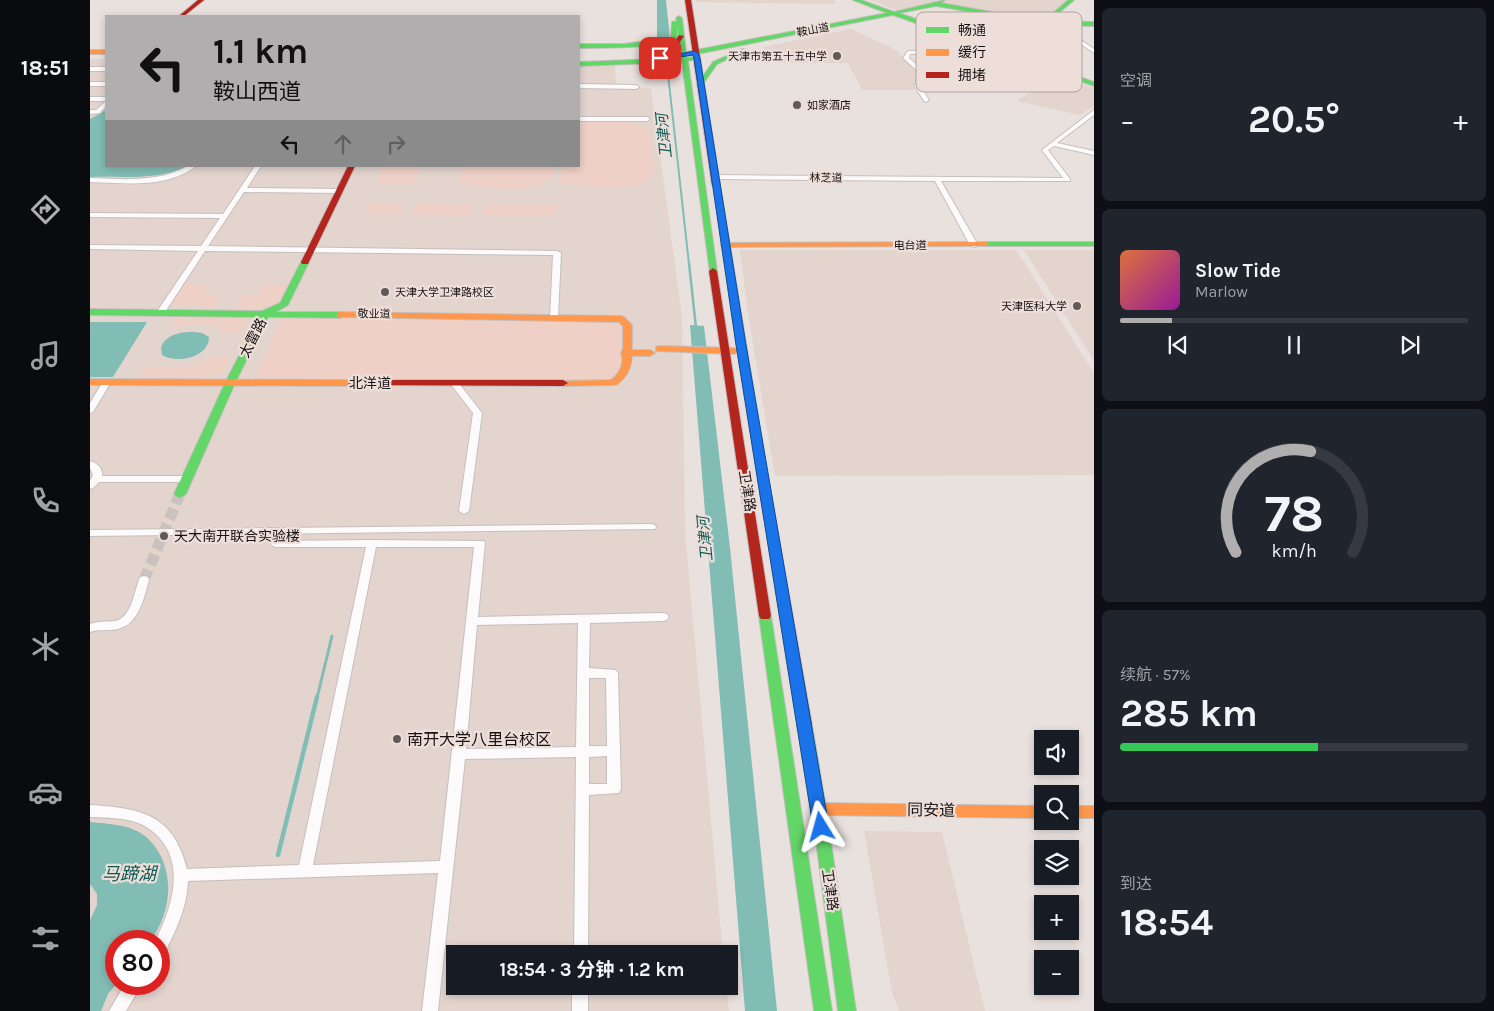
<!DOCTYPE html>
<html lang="zh">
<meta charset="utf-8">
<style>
:root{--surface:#171b24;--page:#20242c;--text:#f1f3f6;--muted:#9ea1a6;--line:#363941;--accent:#b0aeaf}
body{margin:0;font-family:Karla,"Noto Sans SC",sans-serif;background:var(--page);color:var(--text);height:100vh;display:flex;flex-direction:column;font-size:19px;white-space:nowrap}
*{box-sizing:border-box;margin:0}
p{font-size:16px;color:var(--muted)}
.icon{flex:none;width:28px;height:28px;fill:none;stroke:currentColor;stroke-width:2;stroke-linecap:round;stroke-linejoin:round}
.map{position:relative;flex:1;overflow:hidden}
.drawer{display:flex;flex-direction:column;gap:8px;padding:8px;background:#0d0f14;width:400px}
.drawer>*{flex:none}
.banner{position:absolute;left:15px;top:15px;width:475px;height:152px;border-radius:0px;box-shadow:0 2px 8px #0003;background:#b0aeaf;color:#111;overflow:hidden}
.controls{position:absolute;left:944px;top:730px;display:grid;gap:10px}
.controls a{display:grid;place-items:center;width:45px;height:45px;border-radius:0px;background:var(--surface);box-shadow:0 2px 8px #0003;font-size:25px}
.speed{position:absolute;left:15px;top:930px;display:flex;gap:10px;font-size:25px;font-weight:700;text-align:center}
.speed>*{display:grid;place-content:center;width:65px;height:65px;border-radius:50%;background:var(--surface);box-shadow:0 2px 8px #0003;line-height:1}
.speed .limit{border:8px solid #d22;background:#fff;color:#111}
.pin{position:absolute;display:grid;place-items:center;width:42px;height:42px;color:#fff;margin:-21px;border-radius:10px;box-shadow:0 2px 8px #0006}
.me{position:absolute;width:55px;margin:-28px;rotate:352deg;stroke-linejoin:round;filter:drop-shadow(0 0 4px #0008)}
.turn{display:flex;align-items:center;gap:18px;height:105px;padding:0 25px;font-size:22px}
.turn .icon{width:65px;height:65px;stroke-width:2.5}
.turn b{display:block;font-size:35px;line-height:42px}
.lanes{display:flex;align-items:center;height:48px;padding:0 25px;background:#0003;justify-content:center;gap:25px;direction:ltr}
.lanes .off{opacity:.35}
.big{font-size:38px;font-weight:700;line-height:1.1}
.drawer .tile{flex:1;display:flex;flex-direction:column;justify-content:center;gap:8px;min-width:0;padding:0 18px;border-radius:8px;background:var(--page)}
.drawer .dial{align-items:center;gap:0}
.dial svg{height:130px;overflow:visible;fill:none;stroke:var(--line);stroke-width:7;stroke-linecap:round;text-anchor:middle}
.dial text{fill:var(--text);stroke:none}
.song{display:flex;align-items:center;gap:15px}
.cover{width:60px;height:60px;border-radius:8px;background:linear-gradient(135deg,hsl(20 70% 55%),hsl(300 70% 35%))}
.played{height:5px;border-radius:2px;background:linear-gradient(90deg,var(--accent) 15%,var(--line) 15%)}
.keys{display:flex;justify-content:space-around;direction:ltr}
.heat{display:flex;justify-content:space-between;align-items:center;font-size:28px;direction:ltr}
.charge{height:8px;border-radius:4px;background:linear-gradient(90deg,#34c759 57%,var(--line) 0)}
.trip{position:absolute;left:356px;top:945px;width:292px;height:50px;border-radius:0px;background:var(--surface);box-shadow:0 2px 8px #0003;font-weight:700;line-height:50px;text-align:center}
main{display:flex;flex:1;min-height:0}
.menu{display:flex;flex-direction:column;width:90px;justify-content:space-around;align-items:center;background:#090b0e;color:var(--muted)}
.menu .icon{width:35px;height:35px}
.menu .active{color:var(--accent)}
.menu b{font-size:22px;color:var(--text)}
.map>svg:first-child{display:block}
.built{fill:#e3d4ce;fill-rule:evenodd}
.green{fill:#eed0c6}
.water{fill:#81bdb5}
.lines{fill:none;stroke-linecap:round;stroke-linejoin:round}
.stream-far3{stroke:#81bdb5;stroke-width:2}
.stream-far2{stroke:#81bdb5;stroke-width:2.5}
.stream-far1{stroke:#81bdb5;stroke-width:3}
.stream{stroke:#81bdb5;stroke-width:4.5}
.street-tunnel{stroke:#cac2bf;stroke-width:11;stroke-dasharray:11 5.5;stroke-linecap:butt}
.street-casing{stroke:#c6bfbe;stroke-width:2}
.fast-casing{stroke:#c6bfbe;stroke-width:2}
.slow-casing{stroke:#c6bfbe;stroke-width:2}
.jam-casing{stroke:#c6bfbe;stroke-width:2}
.street{fill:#fcfafa;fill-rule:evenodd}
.fast{fill:#63d668;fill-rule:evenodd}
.slow{fill:#ff974d;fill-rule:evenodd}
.jam{fill:#b3261e;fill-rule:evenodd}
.route{fill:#1a73e8;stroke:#114b97}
.poi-dot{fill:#605a59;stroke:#eddeda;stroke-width:2}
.labels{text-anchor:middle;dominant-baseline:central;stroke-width:4.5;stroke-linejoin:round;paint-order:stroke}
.far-street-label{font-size:11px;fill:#171211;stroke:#eddeda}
.far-poi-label{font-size:11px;fill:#171211;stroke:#eddeda;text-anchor:end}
.street-label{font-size:14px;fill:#171211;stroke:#eddeda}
.poi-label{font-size:14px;fill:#171211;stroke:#eddeda;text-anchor:start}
.water-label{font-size:15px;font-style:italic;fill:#0a5851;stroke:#eddeda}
.near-poi-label{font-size:16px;fill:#171211;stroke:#eddeda;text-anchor:start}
.near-street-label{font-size:16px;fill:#171211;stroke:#eddeda}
.near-water-label{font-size:18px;font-style:italic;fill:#0a5851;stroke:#eddeda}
.key{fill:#eddeda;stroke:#ada19e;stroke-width:1}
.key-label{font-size:14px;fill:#171211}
</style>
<main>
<nav class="menu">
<b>18:51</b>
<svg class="icon active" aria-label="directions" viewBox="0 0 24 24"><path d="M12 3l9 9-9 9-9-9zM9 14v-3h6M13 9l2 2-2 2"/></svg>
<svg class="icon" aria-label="music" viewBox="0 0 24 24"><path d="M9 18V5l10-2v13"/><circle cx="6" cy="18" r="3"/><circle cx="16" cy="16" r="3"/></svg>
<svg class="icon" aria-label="phone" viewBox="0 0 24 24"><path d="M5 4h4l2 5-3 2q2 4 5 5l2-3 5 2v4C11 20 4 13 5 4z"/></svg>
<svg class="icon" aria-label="climate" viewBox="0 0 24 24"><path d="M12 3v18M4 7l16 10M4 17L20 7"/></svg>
<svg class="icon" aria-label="car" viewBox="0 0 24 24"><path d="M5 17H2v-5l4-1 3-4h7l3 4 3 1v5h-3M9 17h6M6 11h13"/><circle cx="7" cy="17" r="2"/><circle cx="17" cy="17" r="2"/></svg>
<svg class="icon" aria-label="filters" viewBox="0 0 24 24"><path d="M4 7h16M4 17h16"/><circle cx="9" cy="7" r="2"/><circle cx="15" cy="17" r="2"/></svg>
</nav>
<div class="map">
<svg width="1004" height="1011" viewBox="0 0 1004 1011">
<rect width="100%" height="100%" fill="#e9e1de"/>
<path class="built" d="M 605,0 L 744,0 L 746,4 L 607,2 Z
M 780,0 L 977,0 L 952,22 L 845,3 L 809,11 Z
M 761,29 L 806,50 L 831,77 L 830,81 L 822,85 L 826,90 L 772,90 L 758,63 L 690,63 L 673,47 Z
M 0,59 L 16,59 L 16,166 L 489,166 L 489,66 L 525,66 L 526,87 L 561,88 L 592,317 L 595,532 L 633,954 L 365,954 L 365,986 L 636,986 L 639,1011 L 0,1011 ZM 26,941 L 69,941 L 69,984 L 26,984 Z
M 965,75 L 1004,88 L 1004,105 L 990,115 L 927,101 Z
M 650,250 L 926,250 L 1004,373 L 1004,475 L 685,476 L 658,314 Z
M 934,250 L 1004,250 L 1004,361 Z
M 774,831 L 852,832 L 895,1011 L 809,1011 L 802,993 Z"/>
<path class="green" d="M 506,121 C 524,120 544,120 559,132 L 564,172 C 551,200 492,183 470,183 L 471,166 L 489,166 L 489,125 Z
M 302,166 L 330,167 L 325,184 L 286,184 L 291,167 Z
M 373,166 L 465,166 L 464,174 C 449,191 418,191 396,188 C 387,187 379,183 369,183 Z
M 279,204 L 313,204 L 310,213 L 275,213 Z
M 326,204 L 383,205 L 381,215 L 322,214 Z
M 395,205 L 467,206 L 466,216 L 393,216 Z
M 94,284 L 119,285 L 113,296 L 130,296 L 124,307 L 83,305 L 82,303 Z
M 196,285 L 188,306 L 181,308 L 146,308 L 151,296 L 166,296 L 171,286 Z
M 193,315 L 526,321 L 533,328 L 532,369 L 529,373 L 517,380 L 164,379 Z
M 86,316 L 151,317 L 158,321 L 150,334 L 130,334 L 130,328 L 118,324 L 81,325 Z
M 120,356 L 141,357 L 134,371 L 122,377 L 46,379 L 54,367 C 75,368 104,373 120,356 Z"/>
<path class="water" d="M 567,0 L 576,0 L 580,38 L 567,38 Z
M 16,110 L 16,166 L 97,166 C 68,181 32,176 0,177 L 0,119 Z
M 0,322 L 57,322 L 23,377 L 0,377 Z
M 600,325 L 614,326 L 640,548 L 687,1011 L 655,1011 Z
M 104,332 L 112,333 L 119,337 C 119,358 86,364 72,355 L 71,347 C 77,334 90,332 104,332 Z
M 0,822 C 18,824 40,824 55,836 C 86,862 84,911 60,941 L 26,941 L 26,984 L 18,994 L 11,1011 L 0,1011 L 0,920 L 7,905 L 7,894 L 0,884 Z"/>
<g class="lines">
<path class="stream-far3" d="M 577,65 L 599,264"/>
<path class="stream-far2" d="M 599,263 L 606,328"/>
<path class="stream-far1" d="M 227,698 L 242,636"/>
<path class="stream" d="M 188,855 L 227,697"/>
<path class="street-tunnel" d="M 54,580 L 90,494"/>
<g class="street-casing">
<path id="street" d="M 954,22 L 975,29 L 1004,49 L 1004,53 L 971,31 L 954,24 Z
M 916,48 L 918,51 L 820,54 L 819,58 L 839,76 L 836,83 L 830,86 L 839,100 L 836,102 L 834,101 L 824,85 L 832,81 L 833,76 L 813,58 L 818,51 Z
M 0,67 L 16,67 L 16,71 L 0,71 Z
M 0,82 L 16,82 L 16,86 L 0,86 Z
M 489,84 L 546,85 L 549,87 L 546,89 L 489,88 Z
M 0,97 L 16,97 L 16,101 L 0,101 Z
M 16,101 L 16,106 L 10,113 L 0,114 L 0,110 L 6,110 Z
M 1004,110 L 1004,115 L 967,143 L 1004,151 L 1004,155 L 964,146 L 958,150 L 980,179 L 980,181 L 851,181 L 888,245 L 884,247 L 880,245 L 845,181 L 626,179 L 623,177 L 626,175 L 973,178 L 952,150 Z
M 489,117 L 557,117 L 560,119 L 557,121 L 489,121 Z
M 98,166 L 106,166 C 77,189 34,183 0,182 L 0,178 C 33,179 68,183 98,166 Z
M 165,166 L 171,166 L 157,188 L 250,189 L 253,191 L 250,193 L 154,192 L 118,246 L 467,251 L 471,253 L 468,317 L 464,319 L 460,317 L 463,255 L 115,251 L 73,315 L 70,315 L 66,313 L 108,251 L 0,249 L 0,245 L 111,246 L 130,218 L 0,217 L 0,213 L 133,214 Z
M 17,379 L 21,382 L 3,412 L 0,413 L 0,403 L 14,380 Z
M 364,380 L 367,381 L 392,413 L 379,511 L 374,514 L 369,511 L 383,413 L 360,383 Z
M 0,461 C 7,463 13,468 12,476 L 97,476 L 102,479 L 97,482 L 9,482 L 3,488 L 0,489 L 0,481 L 3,475 L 0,468 Z
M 561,524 L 565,525 L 566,527 L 565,529 L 0,536 L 0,530 Z
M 282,540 L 394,541 L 395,543 L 388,617 L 573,613 L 577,614 L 579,617 L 577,620 L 573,621 L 500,623 L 499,668 L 526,670 L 528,673 L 531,789 L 529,793 L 499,795 L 498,954 L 484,954 L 486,757 L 375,759 L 348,1011 L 332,1011 L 348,873 L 98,881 C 97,908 86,930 74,954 L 69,956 L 69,941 L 65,941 C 85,903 99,851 53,825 C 37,817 17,818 0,817 L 0,805 C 50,808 84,814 97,869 L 209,865 L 276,547 L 185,547 L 180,544 L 185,541 ZM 286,547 L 384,547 L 350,861 L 223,865 ZM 488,623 L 486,747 L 376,749 L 387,625 ZM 499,678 L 516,678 L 517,746 L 499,746 ZM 517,756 L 517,784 L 499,784 L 499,757 Z
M 54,576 L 58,577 L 59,580 C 54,598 49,624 28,629 C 19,631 9,629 0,632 L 0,624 C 8,621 16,622 25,621 C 41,618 44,593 49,580 L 50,577 Z
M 35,984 L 52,984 L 36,1011 L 19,1011 Z
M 482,986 L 498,986 L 498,1011 L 482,1011 Z"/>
</g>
<g class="fast-casing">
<path id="fast" d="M 763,0 L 771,0 L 804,12 L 855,0 L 851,3 L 954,21 L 978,0 L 984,0 L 959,21 L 1004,22 L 1004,26 L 956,25 L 929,48 L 917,51 L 1004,82 L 1004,86 L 803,15 L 597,56 L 597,58 L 607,56 L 610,58 L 598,61 L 627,271 L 626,273 L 620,273 L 592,62 L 489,66 L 489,62 L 592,58 L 589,55 L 591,54 L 587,26 L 587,38 C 570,49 511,48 489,48 L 489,44 L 534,44 L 578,38 L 581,37 L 582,22 L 587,21 L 586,18 L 589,16 L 592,18 L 596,52 L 797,13 ZM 846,6 L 951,24 L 925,46 L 913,50 L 809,13 Z
M 652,49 L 657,50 L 627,64 L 613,84 L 609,84 L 608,83 L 623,62 Z
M 623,183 L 630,185 L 677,472 L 672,475 L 667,472 Z
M 892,242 L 1004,242 L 1004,246 L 892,246 Z
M 212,260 L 218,260 L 219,262 L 198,305 L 186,312 L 250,312 L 254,315 L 250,318 L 178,317 L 145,383 L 96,494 L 90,498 L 86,496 L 84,494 L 135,383 L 169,317 L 0,315 L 0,309 L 172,311 L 190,303 Z
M 675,611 L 679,613 L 681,616 L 742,1011 L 724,1011 L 669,616 L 671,613 Z
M 715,719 L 720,721 L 722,725 L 736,809 L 766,1011 L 748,1011 L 722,809 L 708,725 L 710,721 Z"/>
</g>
<g class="slow-casing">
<path id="slow" d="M 0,50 L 16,50 L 16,54 L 0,54 Z
M 895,242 L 898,242 L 898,246 L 635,247 L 631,245 L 635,243 Z
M 250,312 L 531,316 L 534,317 L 542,325 L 542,350 L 560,350 L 565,353 L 560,356 L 542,356 C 541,369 537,377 526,385 L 473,386 L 468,383 L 470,381 L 521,380 C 529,374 535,363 531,353 L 533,349 L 533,326 L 529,322 L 247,317 L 247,313 Z
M 569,346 L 644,348 L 649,351 L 644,354 L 566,351 L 566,347 Z
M 0,379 L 263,380 L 268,383 L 263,386 L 0,385 Z
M 729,803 L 952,806 L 952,818 L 729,815 L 724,814 L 722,809 L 724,804 Z
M 980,806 L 1004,806 L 1004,818 L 980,818 Z"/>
</g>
<g class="jam-casing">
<path id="jam" d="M 108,0 L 114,0 L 94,16 L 89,16 Z
M 595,0 L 601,0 L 630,185 L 626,187 L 622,185 Z
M 589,35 L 594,36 L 582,54 L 564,59 L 564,57 L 578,52 Z
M 258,166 L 265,166 L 219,262 L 218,264 L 212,264 L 211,262 Z
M 623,268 L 627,271 L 681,616 L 679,619 L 671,619 L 669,616 L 619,271 Z
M 263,380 L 473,380 L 478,383 L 473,386 L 260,385 L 258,383 L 260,381 Z
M 672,469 L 677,472 L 722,725 L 720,729 L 715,731 L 710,729 L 708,725 L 667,472 Z"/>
</g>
<use href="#street" class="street"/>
<use href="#fast" class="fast"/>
<use href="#slow" class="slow"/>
<use href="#jam" class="jam"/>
</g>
<path class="route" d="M 605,51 L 608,53 L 610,58 L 656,345 L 739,827 L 737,832 L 731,834 L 726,832 L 723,827 L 646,345 L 604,58 L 603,55 L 570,60 L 567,58 Z"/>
<g class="poi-dot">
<circle cx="747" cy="56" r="5"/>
<circle cx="707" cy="105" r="5"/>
<circle cx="295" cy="292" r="5"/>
<circle cx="987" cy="306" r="5"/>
<circle cx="74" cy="536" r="5"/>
<circle cx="307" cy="739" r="5"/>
</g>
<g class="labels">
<g class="far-street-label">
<text transform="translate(723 30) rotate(-11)">鞍山道</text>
<text transform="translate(736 178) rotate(1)">林芝道</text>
<text x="820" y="245">电台道</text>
<text transform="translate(284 314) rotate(1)">敬业道</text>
</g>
<g class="far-poi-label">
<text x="737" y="56">天津市第五十五中学</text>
<text x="717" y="105" text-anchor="start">如家酒店</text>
<text x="305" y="292" text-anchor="start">天津大学卫津路校区</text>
<text x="977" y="306">天津医科大学</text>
</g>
<g class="street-label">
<text transform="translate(163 338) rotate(-63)">太雷路</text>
<text x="280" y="383">北洋道</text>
<text transform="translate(657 491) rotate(81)">卫津路</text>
<text transform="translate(740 890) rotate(82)">卫津路</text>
</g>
<g class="poi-label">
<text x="84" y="536">天大南开联合实验楼</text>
</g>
<g class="water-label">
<text transform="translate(574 136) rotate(-96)">卫津河</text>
<text transform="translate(615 539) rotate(-95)">卫津河</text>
</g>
<g class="near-poi-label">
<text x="317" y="739">南开大学八里台校区</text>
</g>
<g class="near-street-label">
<text transform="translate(841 810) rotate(1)">同安道</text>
</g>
<g class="near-water-label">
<text x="39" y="874">马蹄湖</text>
</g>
</g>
<rect x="826" y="12" width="166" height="80" rx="8" class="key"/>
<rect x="836" y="27" width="23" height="6" fill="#63d668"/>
<rect x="836" y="49" width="23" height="7" fill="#ff974d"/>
<rect x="836" y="72" width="23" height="6" fill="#b3261e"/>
<g class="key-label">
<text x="868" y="35">畅通</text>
<text x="868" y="57">缓行</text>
<text x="868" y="80">拥堵</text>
</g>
</svg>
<div class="controls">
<a><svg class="icon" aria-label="sound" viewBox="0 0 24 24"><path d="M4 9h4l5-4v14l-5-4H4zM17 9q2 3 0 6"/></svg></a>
<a><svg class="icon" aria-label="search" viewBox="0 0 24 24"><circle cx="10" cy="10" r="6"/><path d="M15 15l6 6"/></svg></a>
<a><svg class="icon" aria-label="layers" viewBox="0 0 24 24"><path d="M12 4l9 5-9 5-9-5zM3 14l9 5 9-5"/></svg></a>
<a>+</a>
<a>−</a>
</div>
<div class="speed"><div class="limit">80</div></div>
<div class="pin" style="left:570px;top:58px;background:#d93025"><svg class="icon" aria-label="arrive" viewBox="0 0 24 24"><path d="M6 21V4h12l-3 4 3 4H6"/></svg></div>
<svg class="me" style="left:731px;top:827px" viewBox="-20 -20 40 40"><path d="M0-17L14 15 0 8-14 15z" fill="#1a73e8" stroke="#fff" stroke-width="4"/></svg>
<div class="trip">18:54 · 3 分钟 · 1.2 km</div>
<div class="banner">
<div class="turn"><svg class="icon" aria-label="left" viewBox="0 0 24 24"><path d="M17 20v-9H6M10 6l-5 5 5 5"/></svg><div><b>1.1 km</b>鞍山西道</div></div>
<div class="lanes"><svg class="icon" aria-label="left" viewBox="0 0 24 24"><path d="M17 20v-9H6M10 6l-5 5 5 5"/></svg><svg class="icon off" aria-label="ahead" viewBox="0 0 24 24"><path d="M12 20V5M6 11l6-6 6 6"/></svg><svg class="icon off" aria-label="right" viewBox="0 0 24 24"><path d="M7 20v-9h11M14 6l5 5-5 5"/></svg></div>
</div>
</div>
<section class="drawer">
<div class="tile"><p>空调</p>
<div class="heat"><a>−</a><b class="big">20.5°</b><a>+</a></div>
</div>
<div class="tile">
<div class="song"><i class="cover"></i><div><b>Slow Tide</b><p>Marlow</p></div></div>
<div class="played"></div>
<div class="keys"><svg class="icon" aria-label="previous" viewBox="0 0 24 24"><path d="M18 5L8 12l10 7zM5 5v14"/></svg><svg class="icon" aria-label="pause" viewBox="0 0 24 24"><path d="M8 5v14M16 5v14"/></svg><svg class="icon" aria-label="next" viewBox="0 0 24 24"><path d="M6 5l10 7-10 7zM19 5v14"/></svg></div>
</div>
<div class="tile dial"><svg viewBox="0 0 100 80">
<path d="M14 69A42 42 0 1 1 86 69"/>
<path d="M14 69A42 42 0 0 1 60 7" stroke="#b0aeaf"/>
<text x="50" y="56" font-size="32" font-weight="700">78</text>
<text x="50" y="72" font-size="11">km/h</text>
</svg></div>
<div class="tile"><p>续航 · 57%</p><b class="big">285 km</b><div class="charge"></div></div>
<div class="tile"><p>到达</p><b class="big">18:54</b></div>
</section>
</main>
